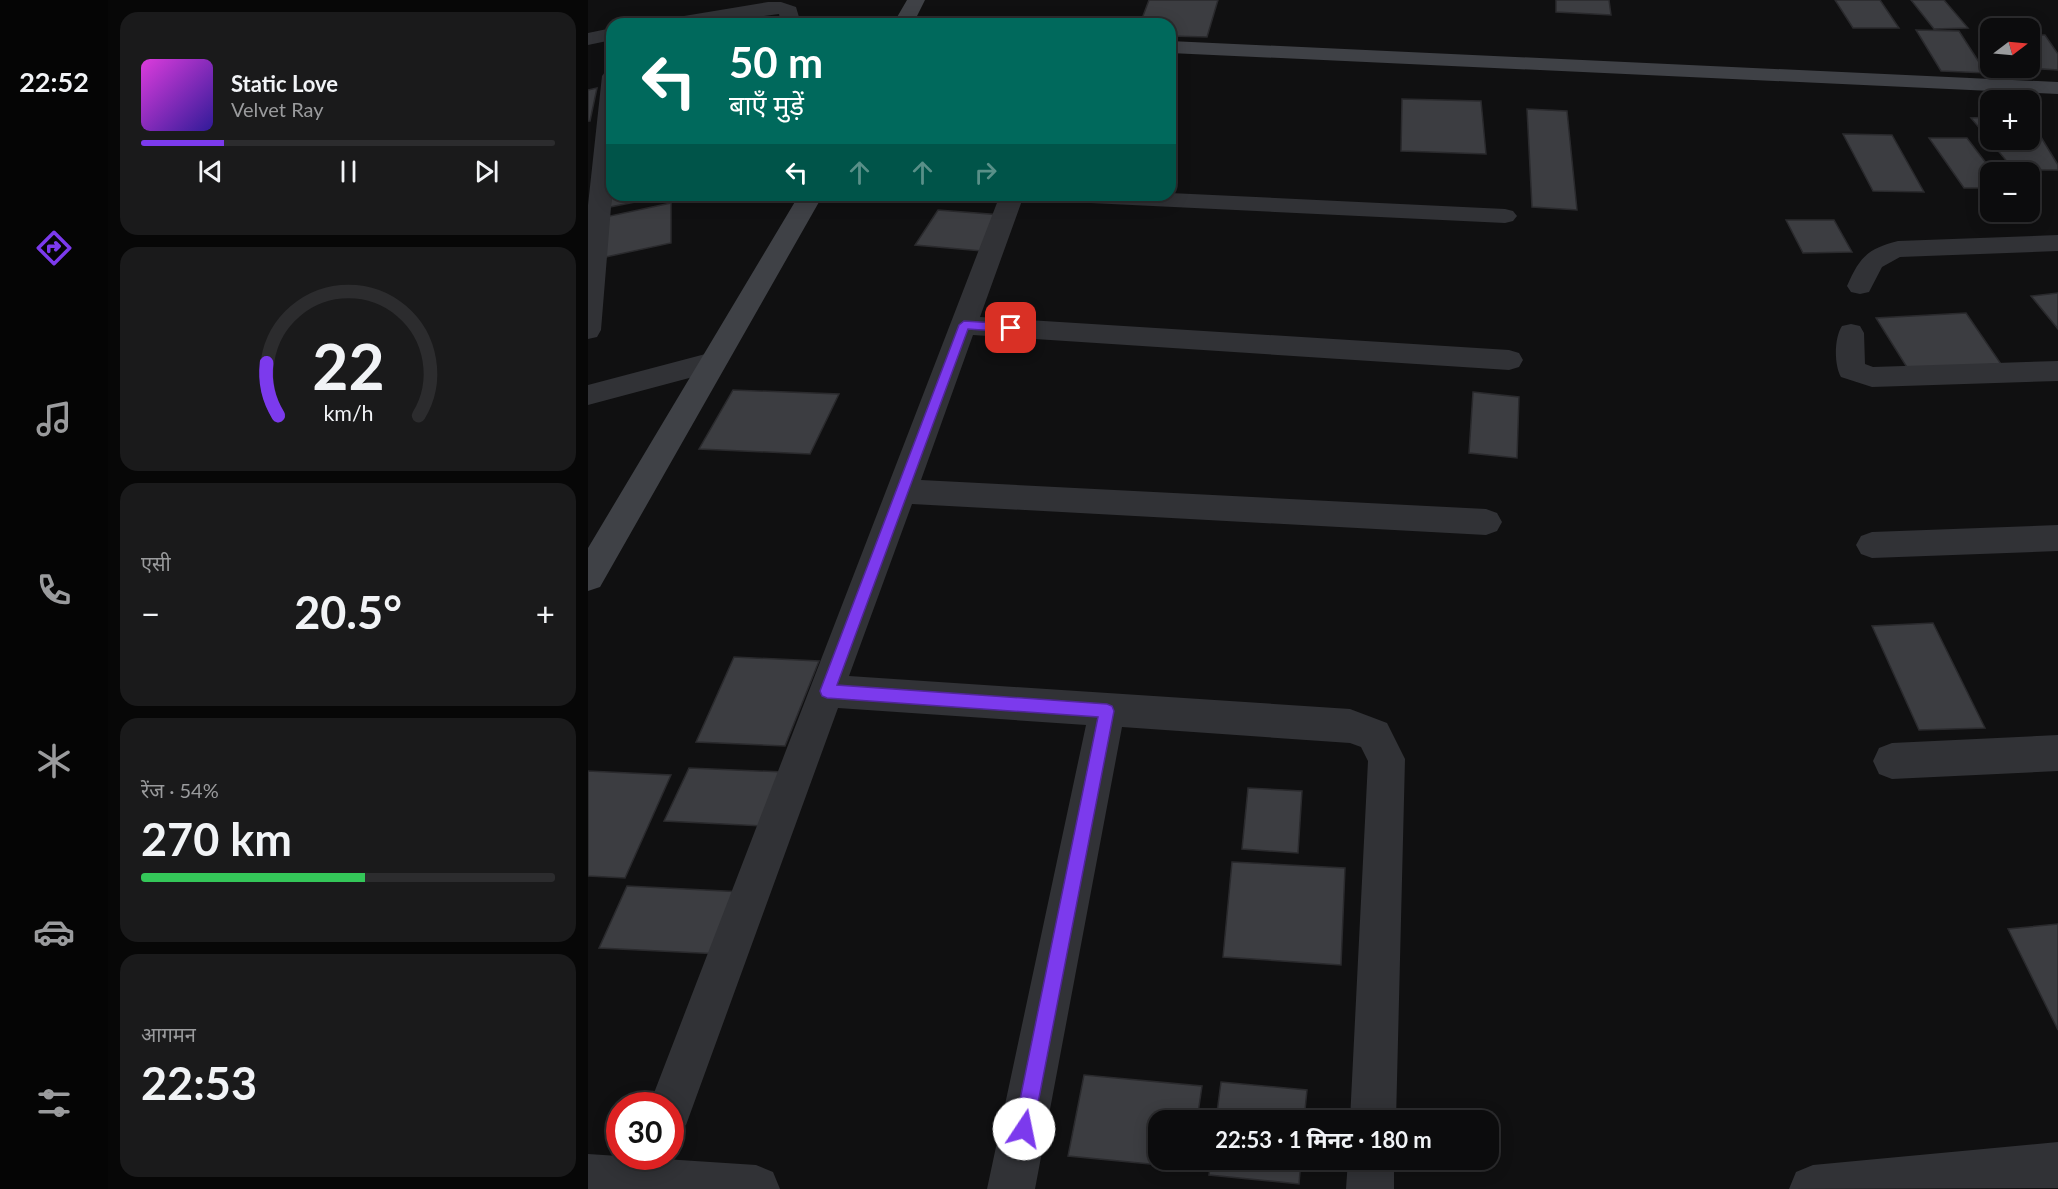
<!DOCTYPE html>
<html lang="hi">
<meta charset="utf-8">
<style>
:root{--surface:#0c0c0d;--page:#1a1a1b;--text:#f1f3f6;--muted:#9a9b9d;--line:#2c2c2e;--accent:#7c3aed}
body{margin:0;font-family:Lato,"Noto Sans Devanagari",sans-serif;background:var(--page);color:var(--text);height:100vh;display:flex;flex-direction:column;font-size:22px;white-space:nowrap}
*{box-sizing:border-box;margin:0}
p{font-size:20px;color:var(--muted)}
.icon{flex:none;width:33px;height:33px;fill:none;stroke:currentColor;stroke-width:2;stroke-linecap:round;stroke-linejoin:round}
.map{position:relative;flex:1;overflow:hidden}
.side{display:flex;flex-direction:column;gap:12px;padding:12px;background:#070707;width:480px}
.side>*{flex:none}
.banner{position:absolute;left:18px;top:18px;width:570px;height:183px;border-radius:18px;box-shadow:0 3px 15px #0003,0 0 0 2px var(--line);background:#00695c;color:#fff;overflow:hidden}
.needle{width:39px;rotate:74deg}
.controls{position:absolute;left:1392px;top:18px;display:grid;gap:12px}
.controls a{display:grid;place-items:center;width:60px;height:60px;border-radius:12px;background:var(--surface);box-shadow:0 3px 15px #0003,0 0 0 2px var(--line);font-size:30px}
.speed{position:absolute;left:18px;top:1092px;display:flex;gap:12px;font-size:30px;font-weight:700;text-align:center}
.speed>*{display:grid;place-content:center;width:78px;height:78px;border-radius:50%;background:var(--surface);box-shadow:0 3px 15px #0003,0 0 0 2px var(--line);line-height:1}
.speed .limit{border:9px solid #d22;background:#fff;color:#111}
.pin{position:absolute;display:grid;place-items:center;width:51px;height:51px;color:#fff;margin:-26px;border-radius:12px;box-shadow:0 3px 9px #0006}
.me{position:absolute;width:66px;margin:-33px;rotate:11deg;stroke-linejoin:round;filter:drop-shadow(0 0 4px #0008)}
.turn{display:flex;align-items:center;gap:21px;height:126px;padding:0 24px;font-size:27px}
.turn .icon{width:78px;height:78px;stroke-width:2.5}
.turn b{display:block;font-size:42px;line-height:51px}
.lanes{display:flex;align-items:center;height:57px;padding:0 24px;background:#0003;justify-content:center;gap:30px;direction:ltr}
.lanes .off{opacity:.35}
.big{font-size:45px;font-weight:700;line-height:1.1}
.side .widget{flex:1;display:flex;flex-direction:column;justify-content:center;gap:9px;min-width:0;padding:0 21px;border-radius:18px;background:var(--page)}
.side .dial{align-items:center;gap:0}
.dial svg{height:156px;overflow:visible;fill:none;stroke:var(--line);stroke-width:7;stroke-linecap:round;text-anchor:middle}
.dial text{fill:var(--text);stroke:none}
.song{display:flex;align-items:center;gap:18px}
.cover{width:72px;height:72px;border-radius:9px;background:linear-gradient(135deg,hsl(300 70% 55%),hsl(250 70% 35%))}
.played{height:6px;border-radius:3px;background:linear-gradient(90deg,var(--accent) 20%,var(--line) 20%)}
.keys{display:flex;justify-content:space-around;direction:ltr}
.heat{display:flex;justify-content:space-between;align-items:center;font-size:33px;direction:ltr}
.charge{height:9px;border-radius:4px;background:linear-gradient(90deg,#34c759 54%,var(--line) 0)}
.trip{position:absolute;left:560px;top:1110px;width:351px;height:60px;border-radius:18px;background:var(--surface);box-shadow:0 3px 15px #0003,0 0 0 2px var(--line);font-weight:700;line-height:60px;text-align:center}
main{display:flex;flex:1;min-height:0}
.tab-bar{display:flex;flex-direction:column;width:108px;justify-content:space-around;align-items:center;background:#050505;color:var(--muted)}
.tab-bar .icon{width:42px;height:42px}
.tab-bar .current{color:var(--accent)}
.tab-bar b{font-size:27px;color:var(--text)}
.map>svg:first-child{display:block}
.building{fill:#3c3d41;stroke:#2a2a2d;stroke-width:1.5}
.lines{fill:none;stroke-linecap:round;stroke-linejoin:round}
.street{fill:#313236;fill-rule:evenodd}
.secondary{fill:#3f4146;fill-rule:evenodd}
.route{fill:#7c3aed;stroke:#51269a;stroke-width:1.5}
</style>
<main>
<nav class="tab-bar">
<b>22:52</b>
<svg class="icon current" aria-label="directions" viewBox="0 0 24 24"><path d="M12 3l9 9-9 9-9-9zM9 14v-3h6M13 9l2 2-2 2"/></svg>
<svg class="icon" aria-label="music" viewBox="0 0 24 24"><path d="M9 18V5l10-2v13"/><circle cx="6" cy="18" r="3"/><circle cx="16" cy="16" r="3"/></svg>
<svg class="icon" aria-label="phone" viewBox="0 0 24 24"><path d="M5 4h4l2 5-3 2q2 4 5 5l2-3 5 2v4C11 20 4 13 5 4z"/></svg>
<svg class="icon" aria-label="climate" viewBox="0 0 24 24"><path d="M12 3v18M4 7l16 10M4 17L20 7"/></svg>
<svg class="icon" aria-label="car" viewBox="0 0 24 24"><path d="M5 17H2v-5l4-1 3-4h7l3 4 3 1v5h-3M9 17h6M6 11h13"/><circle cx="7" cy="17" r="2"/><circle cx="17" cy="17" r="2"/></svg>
<svg class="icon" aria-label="filters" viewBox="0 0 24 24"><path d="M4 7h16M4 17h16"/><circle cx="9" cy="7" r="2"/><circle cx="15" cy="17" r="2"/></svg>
</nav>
<section class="side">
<div class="widget">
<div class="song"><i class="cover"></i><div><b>Static Love</b><p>Velvet Ray</p></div></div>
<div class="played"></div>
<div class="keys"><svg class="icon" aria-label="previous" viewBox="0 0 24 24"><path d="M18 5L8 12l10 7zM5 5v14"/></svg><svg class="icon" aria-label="pause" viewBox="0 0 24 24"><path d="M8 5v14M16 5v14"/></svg><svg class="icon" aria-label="next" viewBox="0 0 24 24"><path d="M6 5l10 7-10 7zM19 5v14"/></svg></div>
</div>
<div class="widget dial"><svg viewBox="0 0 100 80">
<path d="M14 69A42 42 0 1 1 86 69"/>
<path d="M14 69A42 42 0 0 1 8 42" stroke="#7c3aed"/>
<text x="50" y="56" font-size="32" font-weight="700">22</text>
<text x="50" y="72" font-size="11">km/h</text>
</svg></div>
<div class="widget"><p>एसी</p>
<div class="heat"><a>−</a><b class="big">20.5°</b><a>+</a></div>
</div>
<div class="widget"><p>रेंज · 54%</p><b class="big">270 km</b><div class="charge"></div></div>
<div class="widget"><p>आगमन</p><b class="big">22:53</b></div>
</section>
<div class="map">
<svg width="1470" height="1189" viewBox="0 0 1470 1189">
<rect width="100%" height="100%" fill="#101011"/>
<path class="building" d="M 561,0 L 630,0 L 619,37 L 582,36 L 582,24 L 552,24 Z
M 968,0 L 1021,0 L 1023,15 L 968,12 Z
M 1247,0 L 1292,0 L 1311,28 L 1265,28 Z
M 1323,0 L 1356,0 L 1380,28 L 1346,29 Z
M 1328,30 L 1371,31 L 1398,73 L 1353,71 Z
M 1442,35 L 1457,35 L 1470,54 L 1470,70 L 1438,68 L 1442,68 Z
M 9,88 L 2,121 L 0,121 L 0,90 Z
M 814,99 L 893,101 L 898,154 L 813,151 Z
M 939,109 L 979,111 L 989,210 L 944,207 Z
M 1402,117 L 1402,140 L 1442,140 L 1442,119 L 1470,165 L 1470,170 L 1426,170 L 1383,118 Z
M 1255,134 L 1304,135 L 1336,192 L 1285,191 Z
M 1341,138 L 1379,138 L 1405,172 L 1402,172 L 1402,188 L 1376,188 Z
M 24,191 L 24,195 L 82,195 L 22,207 Z
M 83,203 L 83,243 L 13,258 L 17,217 Z
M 350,210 L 414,215 L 394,251 L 327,245 Z
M 1198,220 L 1246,220 L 1264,252 L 1215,253 Z
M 1470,293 L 1470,329 L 1443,296 Z
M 1378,313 L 1413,364 L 1320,369 L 1288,318 Z
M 145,390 L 251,394 L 222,454 L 111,449 Z
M 885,392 L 931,397 L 929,458 L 881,453 Z
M 1345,623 L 1397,728 L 1331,730 L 1284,626 Z
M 146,657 L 231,661 L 197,746 L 108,742 Z
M 101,768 L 196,772 L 175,826 L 76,821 Z
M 0,771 L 83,775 L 37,878 L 0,876 Z
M 660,788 L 714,791 L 710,853 L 654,849 Z
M 644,862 L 757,868 L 753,965 L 635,957 Z
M 39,886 L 156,892 L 132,954 L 11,948 Z
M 1470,924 L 1470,1030 L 1420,929 Z
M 496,1075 L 614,1086 L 609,1120 L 570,1120 L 570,1160 L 604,1160 L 603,1168 L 480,1156 Z
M 633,1082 L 719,1090 L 716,1120 L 628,1120 Z
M 623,1160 L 713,1160 L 711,1184 L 621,1175 Z"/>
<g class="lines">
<path class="street" d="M 180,2 L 193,2 L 208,7 L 213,24 L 193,24 L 191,14 L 118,24 L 74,24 L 77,20 L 84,18 Z
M 24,28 L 24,40 L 0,45 L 0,33 Z
M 24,70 L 24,195 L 13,330 L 9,337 L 0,339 L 0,205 L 14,76 L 17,72 Z
M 582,193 L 917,209 L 925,211 L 929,216 L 925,221 L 917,223 L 482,202 L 474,200 L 470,195 L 582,195 Z
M 412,195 L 436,195 L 392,317 L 921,350 L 931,353 L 935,360 L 931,367 L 921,370 L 385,335 L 333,480 L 898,509 L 909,513 L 914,522 L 909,531 L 898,535 L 324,504 L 261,676 L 762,709 L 799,723 L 817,759 L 808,1120 L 762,1120 L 780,761 L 773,747 L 762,743 L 534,727 L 447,1189 L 399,1189 L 498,725 L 250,708 L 98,1125 L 82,1132 L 82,1106 L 61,1106 Z
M 1470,235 L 1470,251 L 1312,257 L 1294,267 L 1281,292 L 1272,294 L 1263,292 L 1259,286 C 1272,257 1279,249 1310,241 Z
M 1263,324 L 1272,326 L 1276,333 L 1277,364 L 1285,367 L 1470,361 L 1470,381 L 1284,387 L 1253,377 C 1246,365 1246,338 1254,326 Z
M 125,352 L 135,355 L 139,362 L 135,369 L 0,405 L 0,385 Z
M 1470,525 L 1470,551 L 1284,558 L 1273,554 L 1268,545 L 1273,536 L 1284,532 Z
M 1470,735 L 1470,771 L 1304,779 L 1291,774 L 1285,761 L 1291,748 L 1304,743 Z
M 1470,1142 L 1470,1188 L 1201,1189 L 1208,1172 L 1225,1165 Z
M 0,1154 L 168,1165 L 185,1172 L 192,1189 L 0,1189 Z
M 760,1160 L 806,1160 L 806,1189 L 758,1189 Z"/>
<path class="secondary" d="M 319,0 L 337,0 L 325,24 L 305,24 Z
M 582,41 L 1470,82 L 1470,94 L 582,53 Z
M 211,195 L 235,195 L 12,587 L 0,591 L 0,548 Z"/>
</g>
<path class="route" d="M 376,321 L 423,324 L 429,328 L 423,332 L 380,329 L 249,685 L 519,704 L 524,706 L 526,711 L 445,1129 L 442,1136 L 436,1139 L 429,1136 L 426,1129 L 510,717 L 239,698 L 234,696 L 232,691 L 371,325 Z"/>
</svg>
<div class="controls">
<a><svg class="needle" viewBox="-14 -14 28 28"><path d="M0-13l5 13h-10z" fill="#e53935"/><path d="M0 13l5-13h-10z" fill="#9a9b9d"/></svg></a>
<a>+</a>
<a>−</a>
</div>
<div class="speed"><div class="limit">30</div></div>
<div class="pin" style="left:423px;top:328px;background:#d93025"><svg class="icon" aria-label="arrive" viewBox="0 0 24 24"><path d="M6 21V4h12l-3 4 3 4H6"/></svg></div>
<svg class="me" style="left:436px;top:1129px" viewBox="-20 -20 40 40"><circle r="19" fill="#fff"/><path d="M0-13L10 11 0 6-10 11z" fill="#7c3aed"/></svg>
<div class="trip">22:53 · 1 मिनट · 180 m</div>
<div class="banner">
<div class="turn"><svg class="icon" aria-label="left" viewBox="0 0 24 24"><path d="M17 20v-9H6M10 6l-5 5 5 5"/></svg><div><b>50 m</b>बाएँ मुड़ें</div></div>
<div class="lanes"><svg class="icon" aria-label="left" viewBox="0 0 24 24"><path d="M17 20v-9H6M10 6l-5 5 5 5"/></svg><svg class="icon off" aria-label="ahead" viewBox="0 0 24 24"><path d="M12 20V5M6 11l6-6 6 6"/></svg><svg class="icon off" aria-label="ahead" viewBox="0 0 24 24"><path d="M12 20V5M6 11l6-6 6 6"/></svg><svg class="icon off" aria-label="right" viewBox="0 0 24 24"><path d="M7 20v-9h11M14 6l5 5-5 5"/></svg></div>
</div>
</div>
</main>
